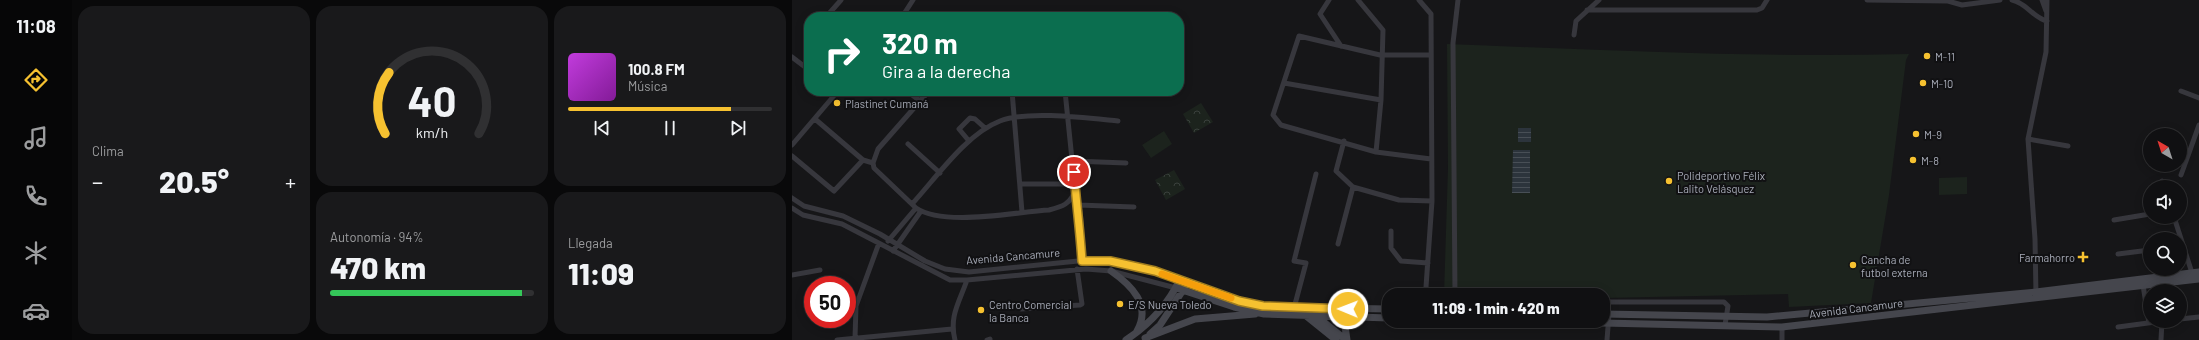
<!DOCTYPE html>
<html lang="es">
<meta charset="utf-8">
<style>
:root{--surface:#101012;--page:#19191b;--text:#f1f3f6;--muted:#9c9d9f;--line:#303032;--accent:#f6c130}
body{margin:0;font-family:Barlow,sans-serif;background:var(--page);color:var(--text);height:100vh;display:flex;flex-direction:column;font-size:15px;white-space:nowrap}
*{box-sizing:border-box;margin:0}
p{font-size:13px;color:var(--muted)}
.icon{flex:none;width:22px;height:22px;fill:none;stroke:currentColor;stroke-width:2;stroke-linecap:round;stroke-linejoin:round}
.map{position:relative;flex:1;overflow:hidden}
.drawer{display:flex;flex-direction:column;gap:6px;padding:6px;background:#09090a;width:720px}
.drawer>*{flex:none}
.top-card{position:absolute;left:12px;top:12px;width:380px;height:84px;border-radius:16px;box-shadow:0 2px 10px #0003,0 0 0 1px var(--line);background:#0b6e4f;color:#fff;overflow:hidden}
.needle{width:26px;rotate:321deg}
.fabs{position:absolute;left:1351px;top:128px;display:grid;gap:8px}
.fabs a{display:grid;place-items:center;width:44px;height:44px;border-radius:50%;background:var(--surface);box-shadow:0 2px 10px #0003,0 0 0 1px var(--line);font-size:20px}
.speed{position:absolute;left:12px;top:276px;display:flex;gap:8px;font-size:20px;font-weight:700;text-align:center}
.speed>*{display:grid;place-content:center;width:52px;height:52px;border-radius:50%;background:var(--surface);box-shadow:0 2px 10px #0003,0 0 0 1px var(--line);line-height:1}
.speed .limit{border:6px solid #d22;background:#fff;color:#111}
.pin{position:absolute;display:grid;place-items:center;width:34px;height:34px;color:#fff;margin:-17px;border:2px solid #fff;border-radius:50%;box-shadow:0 1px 4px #0007}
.me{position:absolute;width:44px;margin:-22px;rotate:271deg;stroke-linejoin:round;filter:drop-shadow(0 0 3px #0008)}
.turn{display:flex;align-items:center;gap:14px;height:84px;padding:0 12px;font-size:18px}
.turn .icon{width:52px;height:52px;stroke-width:2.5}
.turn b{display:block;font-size:28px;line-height:34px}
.big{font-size:30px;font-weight:800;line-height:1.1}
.drawer .tile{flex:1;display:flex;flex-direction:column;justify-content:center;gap:6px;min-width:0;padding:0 14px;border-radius:16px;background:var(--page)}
.drawer .dial{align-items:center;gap:0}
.dial svg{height:104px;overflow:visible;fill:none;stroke:var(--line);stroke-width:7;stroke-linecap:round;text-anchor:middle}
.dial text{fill:var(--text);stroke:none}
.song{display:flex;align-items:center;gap:12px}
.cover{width:48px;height:48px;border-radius:6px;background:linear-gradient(135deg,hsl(290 70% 55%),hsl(290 70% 35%))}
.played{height:4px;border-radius:2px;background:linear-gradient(90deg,var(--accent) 80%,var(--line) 80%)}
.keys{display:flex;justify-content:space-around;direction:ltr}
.heat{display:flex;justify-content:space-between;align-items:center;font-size:22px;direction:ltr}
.charge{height:6px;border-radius:3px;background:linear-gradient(90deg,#34c759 94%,var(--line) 0)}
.drawer .tiles{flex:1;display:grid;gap:6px;grid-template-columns:repeat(3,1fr)}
.tile:first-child{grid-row:span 2}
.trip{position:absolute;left:590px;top:288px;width:228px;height:40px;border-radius:16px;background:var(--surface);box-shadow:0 2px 10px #0003,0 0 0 1px var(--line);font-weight:800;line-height:40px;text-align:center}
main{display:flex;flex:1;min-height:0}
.menu{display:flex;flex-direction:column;width:72px;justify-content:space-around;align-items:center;background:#060607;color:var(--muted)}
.menu .icon{width:28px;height:28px}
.menu .active{color:var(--accent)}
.menu b{font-size:18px;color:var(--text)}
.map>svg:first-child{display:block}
.park{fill:url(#park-crowns)}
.garden{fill:#1c231d}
.water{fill:url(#water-rules)}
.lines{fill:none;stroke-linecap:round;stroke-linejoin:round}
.street{stroke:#37373d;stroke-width:5}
.secondary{stroke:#45464d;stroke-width:7}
.route-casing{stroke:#a07d1f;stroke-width:10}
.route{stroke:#f6c130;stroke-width:7}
.slow{stroke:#f59e0b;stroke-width:7}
.poi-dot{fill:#f6c130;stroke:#111113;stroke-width:1.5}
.labels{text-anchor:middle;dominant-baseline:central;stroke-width:4;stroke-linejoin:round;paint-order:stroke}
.poi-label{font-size:11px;fill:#a8acb8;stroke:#111113;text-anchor:start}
.street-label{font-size:11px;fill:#a8acb8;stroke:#111113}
</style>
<main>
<nav class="menu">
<b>11:08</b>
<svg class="icon active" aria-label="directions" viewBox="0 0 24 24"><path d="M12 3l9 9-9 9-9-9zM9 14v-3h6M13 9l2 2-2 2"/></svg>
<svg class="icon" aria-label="music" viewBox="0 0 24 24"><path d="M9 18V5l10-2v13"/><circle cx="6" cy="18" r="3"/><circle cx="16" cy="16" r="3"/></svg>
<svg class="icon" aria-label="phone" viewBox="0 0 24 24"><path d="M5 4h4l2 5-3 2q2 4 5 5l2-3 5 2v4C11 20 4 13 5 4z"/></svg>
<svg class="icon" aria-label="climate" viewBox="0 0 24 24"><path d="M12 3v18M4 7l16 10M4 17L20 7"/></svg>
<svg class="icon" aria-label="car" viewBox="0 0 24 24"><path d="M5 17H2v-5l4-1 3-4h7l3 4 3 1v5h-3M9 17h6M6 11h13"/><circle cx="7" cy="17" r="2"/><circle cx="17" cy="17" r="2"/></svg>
</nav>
<section class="drawer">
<div class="tiles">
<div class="tile"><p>Clima</p>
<div class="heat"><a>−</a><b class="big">20.5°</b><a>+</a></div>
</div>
<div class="tile dial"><svg viewBox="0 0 100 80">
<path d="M14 69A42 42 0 1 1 86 69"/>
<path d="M14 69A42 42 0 0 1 17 22" stroke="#f6c130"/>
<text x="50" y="56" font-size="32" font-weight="700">40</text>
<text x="50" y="72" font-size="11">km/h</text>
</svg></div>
<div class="tile">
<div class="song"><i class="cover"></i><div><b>100.8 FM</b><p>Música</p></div></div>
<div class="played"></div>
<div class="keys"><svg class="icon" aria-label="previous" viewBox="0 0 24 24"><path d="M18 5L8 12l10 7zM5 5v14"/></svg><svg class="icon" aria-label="pause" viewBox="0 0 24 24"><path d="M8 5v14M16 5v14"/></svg><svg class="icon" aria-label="next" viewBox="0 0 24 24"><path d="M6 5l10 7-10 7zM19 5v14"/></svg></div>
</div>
<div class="tile"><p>Autonomía · 94%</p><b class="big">470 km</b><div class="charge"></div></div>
<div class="tile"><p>Llegada</p><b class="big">11:09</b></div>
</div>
</section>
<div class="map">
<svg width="1407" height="340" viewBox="0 0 1407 340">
<defs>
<pattern id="park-crowns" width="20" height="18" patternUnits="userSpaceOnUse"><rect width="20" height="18" fill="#1c231d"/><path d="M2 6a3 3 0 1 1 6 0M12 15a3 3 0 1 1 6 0" fill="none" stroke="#3a403c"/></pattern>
<pattern id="water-rules" width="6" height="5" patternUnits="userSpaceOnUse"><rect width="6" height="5" fill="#2c343c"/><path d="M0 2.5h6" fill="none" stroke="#484f56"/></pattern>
</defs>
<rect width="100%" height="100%" fill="#161618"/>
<path class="park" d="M 409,103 L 421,122 L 402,133 L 391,114 Z
M 382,170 L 393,189 L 374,200 L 363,180 Z"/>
<path class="garden" d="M 655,44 C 809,50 963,58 1117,54 L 1114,60 L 1097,195 L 1079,303 L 997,307 L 996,294 L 811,298 L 811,295 L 652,295 L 656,168 Z
M 372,131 L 380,144 L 359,158 L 350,145 Z
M 1175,177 L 1175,194 L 1147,195 L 1147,178 Z"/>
<path class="water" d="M 726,128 L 739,128 L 739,142 L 726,142 Z
M 721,150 L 738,150 L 738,193 L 720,193 Z"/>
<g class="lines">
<path class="street" d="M 537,0 L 528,14 L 549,46
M 566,0 L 591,30 L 589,100 L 584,152
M 627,0 L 639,14 L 640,201 L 634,287 L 637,295
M 1075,0 L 1156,1 L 1170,5 L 1208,0
M 1220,0 C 1235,3 1241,18 1255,21
M 1250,0 L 1254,11
M 795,10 L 965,10 L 970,8 L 975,0
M 34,17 L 49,0
M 110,17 L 121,0
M 782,35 L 784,21 L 807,0
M 639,55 L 588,55 L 507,36 L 481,115 L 489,125 L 584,152 L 639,159
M 0,57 L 17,70
M 492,83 L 589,100
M 115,91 L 128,101
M 137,91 L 86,149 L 81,163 L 82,168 L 124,208 C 152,227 222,212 257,210 C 269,207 280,204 283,189 L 273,91
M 220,91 L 230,212
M 1389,91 L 1407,98
M 23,119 L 71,160 L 81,163
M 1236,139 L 1276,146
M 177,141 L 167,129 L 178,118 L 183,119 L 193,128
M 552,141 L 544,171 L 561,187 L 607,200 L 640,201
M 116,144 L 148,173
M 0,145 L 46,91
M 0,156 L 42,191 L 71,160
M 281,161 L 334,163
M 1389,175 L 1407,125
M 1370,181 L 1372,187
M 228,184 L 283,184
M 283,193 C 291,201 289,248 290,261
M 0,198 L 12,206 L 51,216 L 88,234 L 133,261 L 153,269 L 177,272 L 286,261 L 318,261 L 388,279
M 120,204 C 144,178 174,134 208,121 C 235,110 296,118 326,121
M 286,205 L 342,207
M 0,208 L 11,215 L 50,224 L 158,280 L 175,280 L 294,269 L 319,271 L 384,288
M 1382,217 L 1400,273
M 1322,220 L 1358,214
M 599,231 L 599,248 L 609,261 L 636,263
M 96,241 L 124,208
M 546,244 L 561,187
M 101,251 L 129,211
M 1326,254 L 1358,250
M 0,275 L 28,270
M 1351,285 L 1357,323
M 663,295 L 661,43 L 666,0
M 1244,295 L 1243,239 L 1236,139 L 1254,52 L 1255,0
M 811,302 L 932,302 L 936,306 L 933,325
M 502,308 L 514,263 L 502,261 L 524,174
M 229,309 L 288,305 L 290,304 L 285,269
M 1388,319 L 1407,317
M 1326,327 L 1371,321
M 63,338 L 64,306 L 87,243
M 45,340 L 160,329
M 163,340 C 157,316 167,303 175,280
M 195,340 L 198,339
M 815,340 L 817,314
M 990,340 L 990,327
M 1369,340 L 1370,321"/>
<path class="secondary" d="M 319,271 C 339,285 360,305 345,331
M 384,288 L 442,307 L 472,314 L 597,318
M 811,314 L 975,317 L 1244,292 L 1407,272
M 513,315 L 544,340
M 523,315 L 554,340
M 722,321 L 990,327 L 1407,279
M 358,334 L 368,325 L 393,287
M 353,338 L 403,319 L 463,314
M 334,340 C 358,324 376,305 388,279 L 447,301 L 471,307 L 597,309
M 555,340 L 553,326 L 563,318"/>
</g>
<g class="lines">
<g class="route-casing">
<path id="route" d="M 282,172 C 284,201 288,230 290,261 L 318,261 L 363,271 L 447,301 L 471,306 L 556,309"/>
</g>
<use href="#route" class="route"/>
<path class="slow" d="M 370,274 L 439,298"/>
</g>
<g class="poi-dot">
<circle cx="1135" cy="56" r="4"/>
<circle cx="1131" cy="83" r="4"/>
<circle cx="45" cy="103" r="4"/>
<circle cx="1124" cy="134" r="4"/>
<circle cx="1121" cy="160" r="4"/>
<circle cx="877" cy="181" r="4"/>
<path d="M1289 251h4v4h4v4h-4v4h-4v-4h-4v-4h4z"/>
<circle cx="1061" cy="265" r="4"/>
<circle cx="328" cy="304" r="4"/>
<circle cx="189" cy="310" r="4"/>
</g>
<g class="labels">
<g class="poi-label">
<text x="1143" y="56">M-11</text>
<text x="1139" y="83">M-10</text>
<text x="53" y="103">Plastinet Cumaná</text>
<text x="1132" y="134">M-9</text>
<text x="1129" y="160">M-8</text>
<text x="885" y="175">Polideportivo Félix<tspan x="885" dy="13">Lalito Velásquez</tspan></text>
<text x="1283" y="257" text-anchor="end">Farmahorro</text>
<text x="1069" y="259">Cancha de<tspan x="1069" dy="13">futbol externa</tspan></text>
<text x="197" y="304">Centro Comercial<tspan x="197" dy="13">la Banca</tspan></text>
<text x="336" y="304">E/S Nueva Toledo</text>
</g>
<g class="street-label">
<text transform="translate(221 256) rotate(-5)">Avenida Cancamure</text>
<text transform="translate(1064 308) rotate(-7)">Avenida Cancamure</text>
</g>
</g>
</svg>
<div class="fabs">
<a><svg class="needle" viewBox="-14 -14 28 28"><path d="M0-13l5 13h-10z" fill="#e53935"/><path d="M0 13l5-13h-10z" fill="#9c9d9f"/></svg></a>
<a><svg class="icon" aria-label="sound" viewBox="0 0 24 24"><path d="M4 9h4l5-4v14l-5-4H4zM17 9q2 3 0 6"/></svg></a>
<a><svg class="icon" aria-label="search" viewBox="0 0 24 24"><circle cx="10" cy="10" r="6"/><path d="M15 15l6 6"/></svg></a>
<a><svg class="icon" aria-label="layers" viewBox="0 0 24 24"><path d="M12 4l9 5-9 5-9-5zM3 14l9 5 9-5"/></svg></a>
</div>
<div class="speed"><div class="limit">50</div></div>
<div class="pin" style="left:282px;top:172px;background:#d93025"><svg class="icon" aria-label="arrive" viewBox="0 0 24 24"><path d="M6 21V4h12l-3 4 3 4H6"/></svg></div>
<svg class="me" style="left:556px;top:309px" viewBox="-20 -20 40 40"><circle r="17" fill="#f6c130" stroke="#fff" stroke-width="3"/><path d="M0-11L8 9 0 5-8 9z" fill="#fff"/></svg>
<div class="trip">11:09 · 1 min · 420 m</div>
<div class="top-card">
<div class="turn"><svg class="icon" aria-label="right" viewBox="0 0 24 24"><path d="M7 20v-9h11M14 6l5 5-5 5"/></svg><div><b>320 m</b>Gira a la derecha</div></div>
</div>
</div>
</main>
